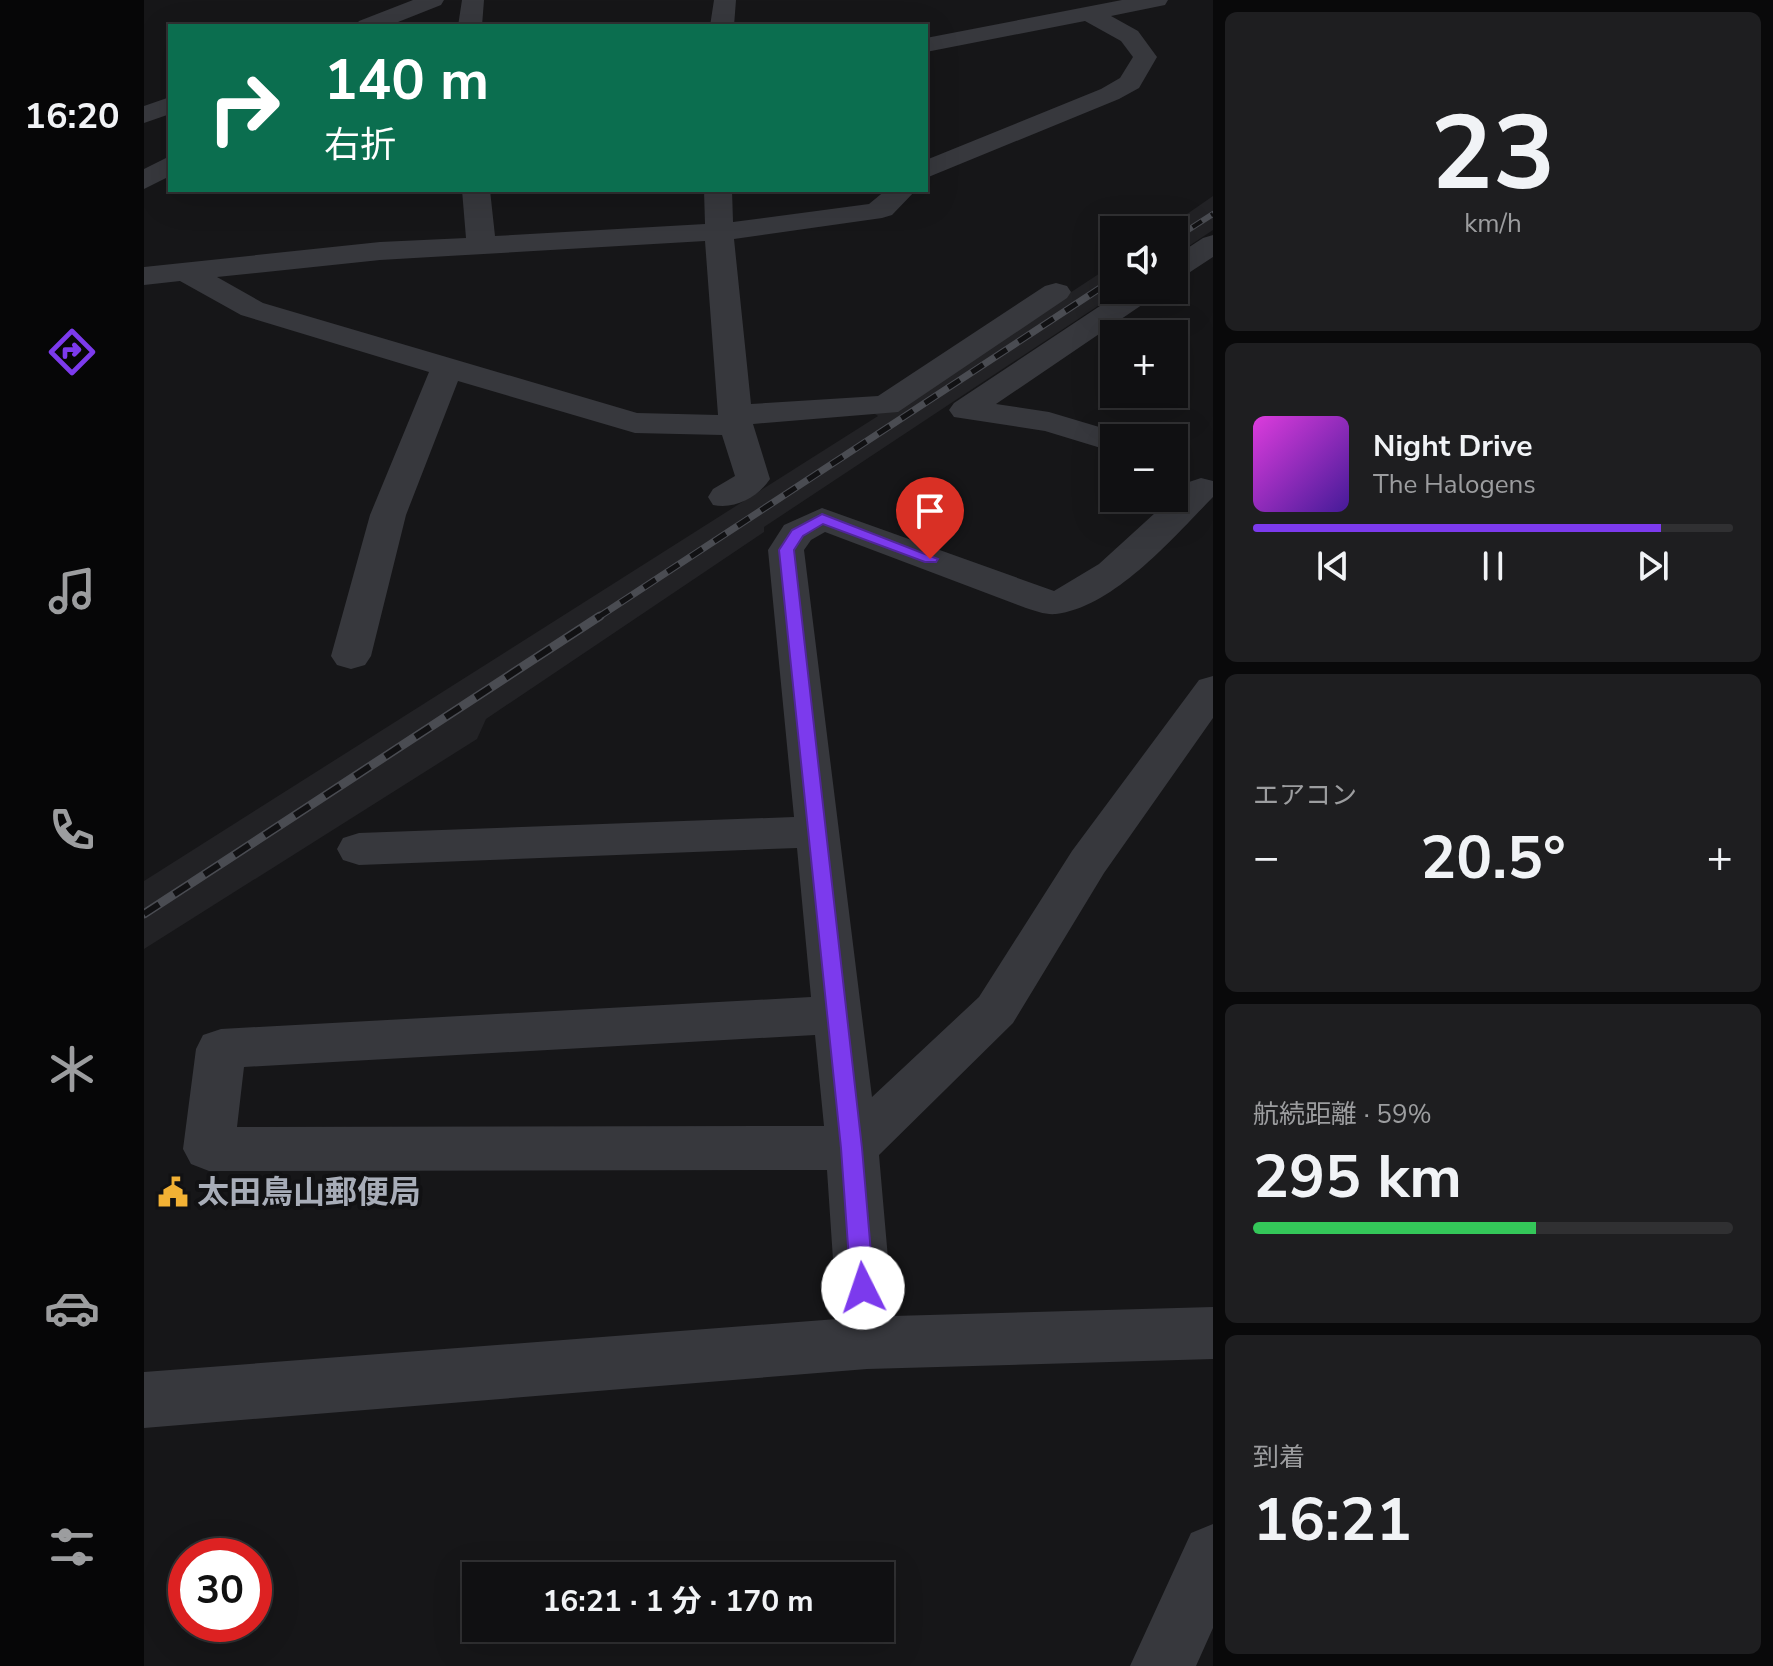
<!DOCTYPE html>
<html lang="ja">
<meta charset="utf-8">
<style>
:root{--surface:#101012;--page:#1e1e20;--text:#f1f3f6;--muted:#9c9d9f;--line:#303032;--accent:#7c3aed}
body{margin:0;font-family:"Nunito Sans","Noto Sans JP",sans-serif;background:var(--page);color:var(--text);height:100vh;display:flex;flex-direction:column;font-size:30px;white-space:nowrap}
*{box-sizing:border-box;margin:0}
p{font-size:26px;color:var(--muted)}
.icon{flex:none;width:44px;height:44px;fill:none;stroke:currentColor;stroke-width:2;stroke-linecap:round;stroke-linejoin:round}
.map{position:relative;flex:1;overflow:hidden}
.drawer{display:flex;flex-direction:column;gap:12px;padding:12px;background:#09090a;width:560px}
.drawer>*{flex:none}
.guide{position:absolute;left:24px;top:24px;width:760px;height:168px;border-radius:0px;box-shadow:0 8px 32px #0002,0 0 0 2px var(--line);background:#0b6e4f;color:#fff;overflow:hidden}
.tools{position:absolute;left:956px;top:216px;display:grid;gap:16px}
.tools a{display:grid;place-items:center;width:88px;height:88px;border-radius:0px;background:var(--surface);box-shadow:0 8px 32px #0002,0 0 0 2px var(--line);font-size:40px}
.speed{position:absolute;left:24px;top:1538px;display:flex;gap:16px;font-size:40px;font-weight:700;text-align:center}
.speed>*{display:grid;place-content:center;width:104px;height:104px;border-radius:50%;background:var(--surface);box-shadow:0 8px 32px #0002,0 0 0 2px var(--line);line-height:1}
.speed .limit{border:12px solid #d22;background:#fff;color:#111}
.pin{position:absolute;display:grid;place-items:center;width:68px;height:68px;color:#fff;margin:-82px -34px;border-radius:50% 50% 50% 0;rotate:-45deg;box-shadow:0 0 8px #0007}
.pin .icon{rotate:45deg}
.me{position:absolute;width:88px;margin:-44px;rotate:356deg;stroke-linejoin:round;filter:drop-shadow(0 0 6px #0008)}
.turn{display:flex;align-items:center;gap:28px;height:168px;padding:0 24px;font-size:36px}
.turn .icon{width:104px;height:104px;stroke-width:2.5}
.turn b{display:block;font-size:56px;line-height:68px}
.big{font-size:60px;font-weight:700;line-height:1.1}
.drawer .card{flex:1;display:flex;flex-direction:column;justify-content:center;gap:12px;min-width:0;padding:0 28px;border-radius:12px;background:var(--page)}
.drawer .dial{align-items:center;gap:0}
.dial b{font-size:104px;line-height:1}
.song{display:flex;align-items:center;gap:24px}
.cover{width:96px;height:96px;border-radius:12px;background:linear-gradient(135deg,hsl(300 70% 55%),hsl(260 70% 35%))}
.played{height:8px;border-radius:4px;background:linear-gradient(90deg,var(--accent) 85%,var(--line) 85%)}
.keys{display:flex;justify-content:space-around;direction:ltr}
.heat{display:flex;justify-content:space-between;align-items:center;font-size:44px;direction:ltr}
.charge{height:12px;border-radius:6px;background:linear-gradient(90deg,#34c759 59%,var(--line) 0)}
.trip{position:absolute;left:318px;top:1562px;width:432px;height:80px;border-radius:0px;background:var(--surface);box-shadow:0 8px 32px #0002,0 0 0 2px var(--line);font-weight:700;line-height:80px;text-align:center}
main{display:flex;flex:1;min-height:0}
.tabs{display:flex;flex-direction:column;width:144px;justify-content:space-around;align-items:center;background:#060607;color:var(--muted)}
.tabs .icon{width:56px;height:56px}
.tabs .current{color:var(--accent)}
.tabs b{font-size:36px;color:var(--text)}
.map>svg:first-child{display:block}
.built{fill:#222225}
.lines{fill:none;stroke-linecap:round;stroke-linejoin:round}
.minor{fill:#37383d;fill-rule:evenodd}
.rail-far2-casing{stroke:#4a4c52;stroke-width:6}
.rail-far1-casing{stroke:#4a4c52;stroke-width:7}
.rail-casing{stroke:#4a4c52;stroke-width:9}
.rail-far2{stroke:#111113;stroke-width:4;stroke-dasharray:11;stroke-linecap:butt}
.rail-far1{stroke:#111113;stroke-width:5;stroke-dasharray:14;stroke-linecap:butt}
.rail{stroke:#111113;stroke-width:6;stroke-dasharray:18;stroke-linecap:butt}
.route{fill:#7c3aed;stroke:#51269a;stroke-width:2}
.labels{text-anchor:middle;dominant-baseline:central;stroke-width:8;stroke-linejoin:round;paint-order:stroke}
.near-poi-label{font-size:32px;font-weight:bold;fill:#a8adb8;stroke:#111113;text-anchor:start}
</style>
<main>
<nav class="tabs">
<b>16:20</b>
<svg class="icon current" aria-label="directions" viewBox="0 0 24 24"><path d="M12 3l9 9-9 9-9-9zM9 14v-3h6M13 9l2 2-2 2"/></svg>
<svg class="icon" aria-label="music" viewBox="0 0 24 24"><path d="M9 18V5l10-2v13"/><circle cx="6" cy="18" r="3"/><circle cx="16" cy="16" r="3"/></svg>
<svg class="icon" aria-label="phone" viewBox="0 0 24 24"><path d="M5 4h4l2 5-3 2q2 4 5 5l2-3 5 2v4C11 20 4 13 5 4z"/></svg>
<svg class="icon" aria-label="climate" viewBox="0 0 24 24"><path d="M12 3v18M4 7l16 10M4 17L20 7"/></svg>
<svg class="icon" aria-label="car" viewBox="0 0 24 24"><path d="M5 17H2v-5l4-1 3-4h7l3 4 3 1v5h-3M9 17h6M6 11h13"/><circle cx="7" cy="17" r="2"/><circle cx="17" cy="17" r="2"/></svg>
<svg class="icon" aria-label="filters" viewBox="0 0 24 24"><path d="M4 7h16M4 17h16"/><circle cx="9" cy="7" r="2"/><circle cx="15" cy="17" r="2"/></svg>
</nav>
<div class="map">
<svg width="1069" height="1666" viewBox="0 0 1069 1666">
<rect width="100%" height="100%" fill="#161618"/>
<path class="built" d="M 1069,196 L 1069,230 L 1030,256 L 1030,230 L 1020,230 Z
M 970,264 L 970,290 L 978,290 L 620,527 L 620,532 L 342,719 L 333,739 L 0,949 L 0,881 L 734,416 L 728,412 L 750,408 Z"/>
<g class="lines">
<path class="minor" d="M 269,0 L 300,0 L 297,5 L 244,26 L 211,26 L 215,21 Z
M 318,0 L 340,0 L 338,26 L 314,26 Z
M 570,0 L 592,0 L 590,26 L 566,26 Z
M 978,0 L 1024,0 L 1021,5 L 967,16 L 994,31 L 1013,57 L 995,88 L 975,99 L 782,178 L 782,160 L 957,89 L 976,78 L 989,57 L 977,41 L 941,21 L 782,52 L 782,38 Z
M 26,97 L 26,114 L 0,123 L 0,106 Z
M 26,156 L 26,176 L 0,189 L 0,169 Z
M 318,190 L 346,190 L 351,236 L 561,224 L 560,190 L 588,190 L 589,222 L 725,204 L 742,190 L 772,190 L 748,215 L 738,218 L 590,239 L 607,404 L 734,396 L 901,286 L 912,283 L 923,286 L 927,292 L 923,298 L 754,412 L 609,424 L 626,479 C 614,497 591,510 569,505 L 564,497 L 569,489 L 591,476 L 578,435 L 491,433 L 314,381 L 262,515 L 227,656 L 221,665 L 207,669 L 193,665 L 187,656 L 226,515 L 285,372 L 97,315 L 36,281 L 0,285 L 0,267 L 236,242 L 322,238 ZM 561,241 L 574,415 L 493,413 L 119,303 L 73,277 L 236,260 Z
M 1069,235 L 1069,257 L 1040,276 L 1030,279 L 1030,257 L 1059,238 Z
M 980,290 L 1015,290 L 1011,296 L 852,404 L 905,412 L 982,435 L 984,438 L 970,438 L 970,452 L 901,431 L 810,417 L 805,410 L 810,403 Z
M 1057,478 L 1069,481 L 1069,497 C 1030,537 970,607 912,614 C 902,615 891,611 882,608 L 681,532 L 667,540 L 660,550 L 728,1097 L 835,997 L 928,851 L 1055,680 L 1069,676 L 1069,718 L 960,873 L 869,1023 L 735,1155 L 749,1316 L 1069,1307 L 1069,1359 L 723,1369 L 0,1428 L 0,1372 L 693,1319 L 683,1170 L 65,1171 L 47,1164 L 39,1149 L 52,1049 L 59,1035 L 77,1029 L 667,997 L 653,848 L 215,865 L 199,860 L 193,849 L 199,838 L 215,833 L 650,817 L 624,550 L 640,525 L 678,508 L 910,591 L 955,564 L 1045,482 ZM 671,1035 L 680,1126 L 93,1127 L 100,1067 Z
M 1069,1524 L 1069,1628 L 1052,1666 L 986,1666 L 1047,1533 Z"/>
<g class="rail-far2-casing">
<path id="rail-far2" d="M 1030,239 L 1069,214"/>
</g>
<g class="rail-far1-casing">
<path id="rail-far1" d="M 453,618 L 970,279"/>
</g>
<g class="rail-casing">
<path id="rail" d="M 0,914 L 456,616"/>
</g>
<use href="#rail-far2" class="rail-far2"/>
<use href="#rail-far1" class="rail-far1"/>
<use href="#rail" class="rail"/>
</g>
<path class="route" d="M 678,514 L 794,559 L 792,562 L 781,562 L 679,524 L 659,536 L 650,550 L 718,1148 L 730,1288 L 727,1295 L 719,1298 L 711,1295 L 707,1288 L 697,1148 L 635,550 L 648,530 Z"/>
<defs>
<g id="civic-bare" transform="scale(2.4)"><path d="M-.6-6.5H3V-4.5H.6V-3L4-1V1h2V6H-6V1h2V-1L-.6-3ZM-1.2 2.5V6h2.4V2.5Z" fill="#f2b134" stroke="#111113" stroke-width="2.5" paint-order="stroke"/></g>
</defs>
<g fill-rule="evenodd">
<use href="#civic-bare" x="29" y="1192"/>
</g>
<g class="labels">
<g class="near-poi-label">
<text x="53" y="1192">太田鳥山郵便局</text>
</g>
</g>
</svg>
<div class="tools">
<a><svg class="icon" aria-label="sound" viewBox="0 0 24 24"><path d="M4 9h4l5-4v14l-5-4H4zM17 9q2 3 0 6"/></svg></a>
<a>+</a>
<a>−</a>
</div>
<div class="speed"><div class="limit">30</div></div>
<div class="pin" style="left:786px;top:559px;background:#d93025"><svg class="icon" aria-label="arrive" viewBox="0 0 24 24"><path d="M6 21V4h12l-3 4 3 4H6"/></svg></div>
<svg class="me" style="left:719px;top:1288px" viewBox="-20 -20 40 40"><circle r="19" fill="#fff"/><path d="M0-13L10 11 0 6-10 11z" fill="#7c3aed"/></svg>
<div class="trip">16:21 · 1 分 · 170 m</div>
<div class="guide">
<div class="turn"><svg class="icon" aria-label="right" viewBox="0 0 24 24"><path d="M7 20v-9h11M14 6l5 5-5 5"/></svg><div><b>140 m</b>右折</div></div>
</div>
</div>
<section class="drawer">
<div class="card dial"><b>23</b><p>km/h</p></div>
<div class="card">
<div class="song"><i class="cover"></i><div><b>Night Drive</b><p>The Halogens</p></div></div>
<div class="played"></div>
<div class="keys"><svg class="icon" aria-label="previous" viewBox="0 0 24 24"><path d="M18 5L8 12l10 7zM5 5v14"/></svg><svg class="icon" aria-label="pause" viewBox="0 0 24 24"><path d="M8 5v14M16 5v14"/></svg><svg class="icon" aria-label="next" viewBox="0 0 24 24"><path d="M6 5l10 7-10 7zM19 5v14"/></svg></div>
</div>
<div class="card"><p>エアコン</p>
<div class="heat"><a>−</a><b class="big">20.5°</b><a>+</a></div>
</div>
<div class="card"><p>航続距離 · 59%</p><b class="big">295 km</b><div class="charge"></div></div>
<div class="card"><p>到着</p><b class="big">16:21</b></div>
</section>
</main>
